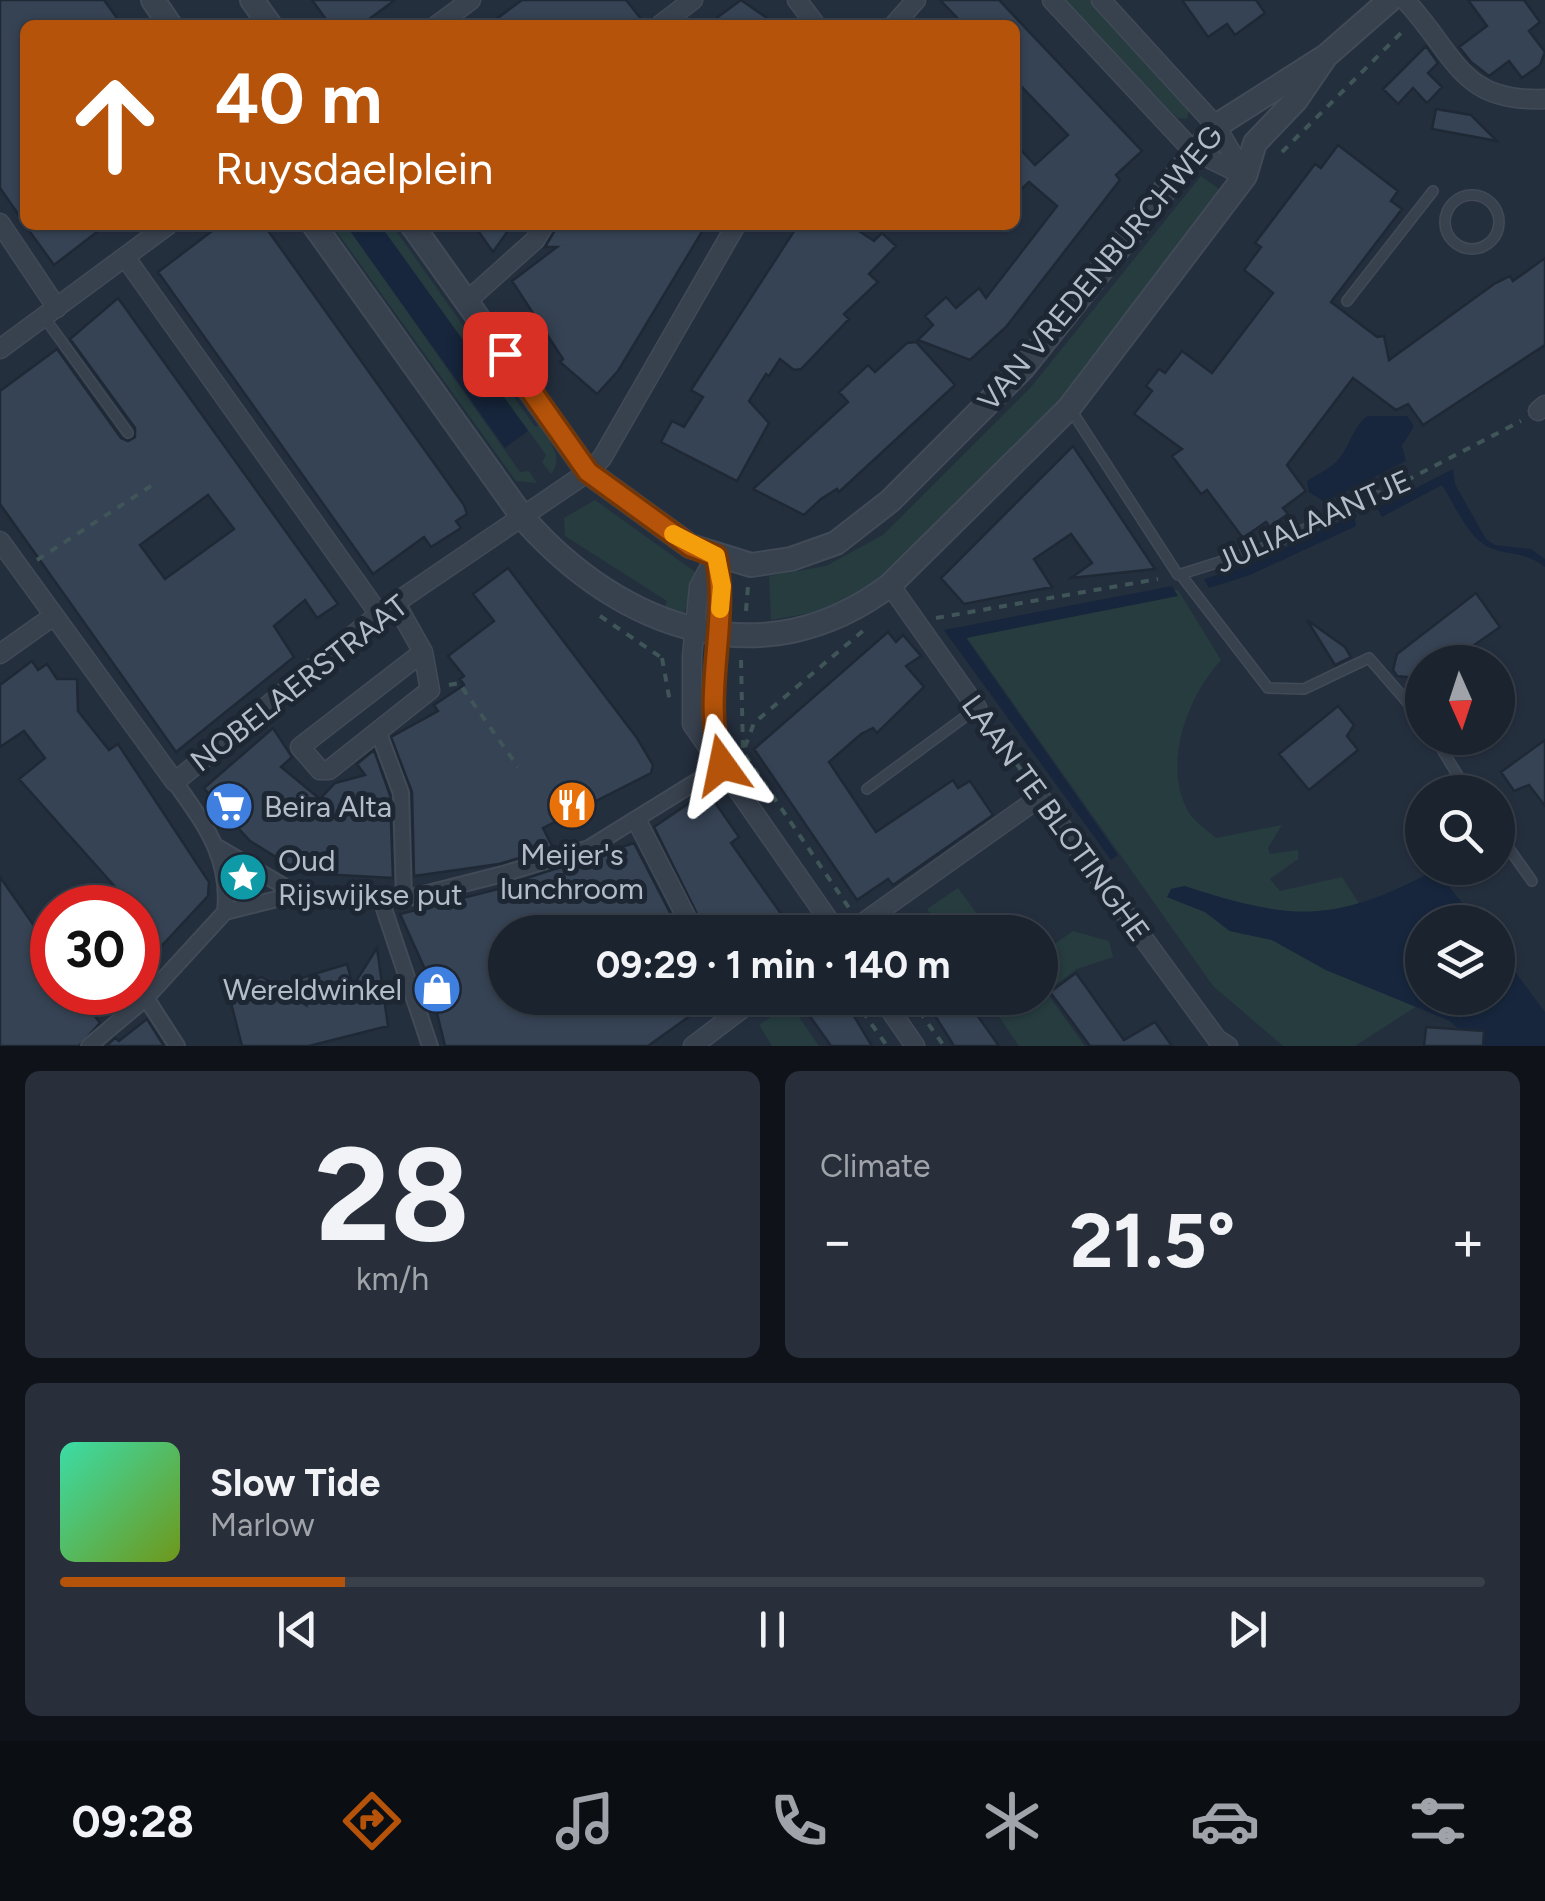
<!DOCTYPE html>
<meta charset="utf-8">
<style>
:root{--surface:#1b232e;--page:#282f3a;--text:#f1f3f6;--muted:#a0a4aa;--line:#39404a;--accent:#b45309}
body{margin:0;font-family:Figtree,sans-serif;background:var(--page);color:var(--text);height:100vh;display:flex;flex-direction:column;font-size:38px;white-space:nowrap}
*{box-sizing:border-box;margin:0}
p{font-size:32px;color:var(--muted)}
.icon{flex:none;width:55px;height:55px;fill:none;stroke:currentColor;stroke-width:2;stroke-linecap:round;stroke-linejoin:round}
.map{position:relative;height:1046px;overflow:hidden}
.drawer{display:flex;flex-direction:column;gap:25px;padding:25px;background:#0f1319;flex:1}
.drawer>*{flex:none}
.banner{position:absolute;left:20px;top:20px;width:1000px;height:210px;border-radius:15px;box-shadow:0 2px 8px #0004,0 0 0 2px var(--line);background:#b45309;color:#fff;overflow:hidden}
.needle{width:65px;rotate:177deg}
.tools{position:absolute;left:1405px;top:645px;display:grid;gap:20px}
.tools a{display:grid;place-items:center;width:110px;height:110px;border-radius:50%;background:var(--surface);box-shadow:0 2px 8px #0004,0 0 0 2px var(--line);font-size:50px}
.speed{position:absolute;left:30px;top:885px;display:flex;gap:20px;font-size:50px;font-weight:700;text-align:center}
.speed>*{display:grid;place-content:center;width:130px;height:130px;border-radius:50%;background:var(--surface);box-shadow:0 2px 8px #0004,0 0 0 2px var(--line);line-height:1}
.speed .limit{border:15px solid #d22;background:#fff;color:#111}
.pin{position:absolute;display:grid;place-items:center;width:85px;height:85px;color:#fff;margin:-42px;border-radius:20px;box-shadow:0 5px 15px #0006}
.me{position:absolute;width:110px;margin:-55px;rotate:348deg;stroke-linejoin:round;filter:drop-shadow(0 0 8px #0008)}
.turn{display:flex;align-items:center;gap:35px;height:210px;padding:0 30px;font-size:45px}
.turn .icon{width:130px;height:130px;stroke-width:2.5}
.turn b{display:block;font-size:70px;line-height:85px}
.big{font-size:75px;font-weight:700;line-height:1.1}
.drawer .tile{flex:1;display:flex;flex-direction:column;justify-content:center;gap:15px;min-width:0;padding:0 35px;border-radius:15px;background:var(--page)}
.drawer .dial{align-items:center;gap:0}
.dial b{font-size:130px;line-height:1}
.song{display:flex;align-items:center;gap:30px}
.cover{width:120px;height:120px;border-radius:15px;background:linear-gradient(135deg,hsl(160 70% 55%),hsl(80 70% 35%))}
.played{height:10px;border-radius:5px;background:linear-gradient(90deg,var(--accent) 20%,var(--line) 20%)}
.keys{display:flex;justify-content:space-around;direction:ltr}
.heat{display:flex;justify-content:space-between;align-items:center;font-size:55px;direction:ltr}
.drawer .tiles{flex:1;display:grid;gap:25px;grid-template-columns:1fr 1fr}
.tile:last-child{grid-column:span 2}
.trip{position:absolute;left:488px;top:915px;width:570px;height:100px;border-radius:50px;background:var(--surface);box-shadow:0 2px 8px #0004,0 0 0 2px var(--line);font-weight:700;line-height:100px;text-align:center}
.dock{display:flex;height:160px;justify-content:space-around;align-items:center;background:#0b0e12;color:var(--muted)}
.dock .icon{width:70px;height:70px}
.dock .on{color:var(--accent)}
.dock b{font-size:45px;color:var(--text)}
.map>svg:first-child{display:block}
.green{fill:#263c3f}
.water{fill:#17263c}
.building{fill:#364354;stroke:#1f2835;stroke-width:2.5;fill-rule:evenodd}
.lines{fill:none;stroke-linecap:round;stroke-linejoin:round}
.service-casing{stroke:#414a57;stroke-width:12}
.pedestrian-casing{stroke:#414a57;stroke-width:18}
.minor-casing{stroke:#414a57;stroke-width:21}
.tertiary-casing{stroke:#414a57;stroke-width:26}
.path{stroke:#3f5557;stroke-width:4;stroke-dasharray:8 8;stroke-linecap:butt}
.service{stroke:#38414e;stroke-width:9}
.pedestrian{stroke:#38414e;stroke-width:14}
.minor{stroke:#38414e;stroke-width:18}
.tertiary{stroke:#38414e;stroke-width:22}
.route-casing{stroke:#753606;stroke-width:25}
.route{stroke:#b45309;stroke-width:18}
.slow{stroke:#f59e0b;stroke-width:18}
.labels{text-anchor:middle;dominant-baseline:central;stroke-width:10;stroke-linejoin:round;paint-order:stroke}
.street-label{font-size:30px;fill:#b4bcc9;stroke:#1d2633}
.poi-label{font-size:30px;fill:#b4bcc9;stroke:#1d2633;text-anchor:start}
</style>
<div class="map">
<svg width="1545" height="1046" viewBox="0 0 1545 1046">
<rect width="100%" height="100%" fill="#242f3e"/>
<path class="green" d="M 1065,0 L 1090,0 L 1190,106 L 1187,119 L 1177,118 Z
M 1201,176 L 1223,192 L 1079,380 L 879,582 L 828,610 L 771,620 L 769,576 L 826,566 L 883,535 L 1031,387 Z
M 332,225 L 346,225 L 520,472 L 529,471 L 537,483 L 516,481 Z
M 380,225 L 392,225 L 535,427 L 539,425 C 549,442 565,456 551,474 L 542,462 L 546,455 Z
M 595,500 L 698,574 L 684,613 L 664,608 L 667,601 L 565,536 L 564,518 Z
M 1178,590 L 1221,660 C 1188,696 1162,763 1188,811 C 1193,821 1207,830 1216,838 L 1282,825 L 1268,848 L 1270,854 L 1298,850 L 1298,859 L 1270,879 L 1280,891 L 1342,877 L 1360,905 C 1282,920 1257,910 1184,886 L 1167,897 L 1205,912 L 1230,931 L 1272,940 L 1326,970 L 1417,1006 L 1355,1046 L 1283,1046 L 1213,986 L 960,628 Z
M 958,888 L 990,932 L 942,932 L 927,909 Z
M 1073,931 L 1109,941 L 1113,957 L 1077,969 L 1046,992 L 1085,1046 L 1019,1046 L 986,998 L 1040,998 L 1040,954 Z
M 790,1004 L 819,1046 L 772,1046 L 759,1025 Z"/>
<path class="water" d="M 346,225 L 380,225 L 528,431 L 505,448 Z
M 1368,416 L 1407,416 L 1414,426 L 1402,446 L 1406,461 L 1325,502 L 1309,492 L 1307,481 C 1316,475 1327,470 1335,463 C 1350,449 1352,426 1368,416 Z
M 1453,469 L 1455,484 L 1486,539 L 1495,545 L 1531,549 L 1545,559 L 1545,567 C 1526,552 1513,556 1493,549 C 1469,541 1455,505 1442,485 L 1382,517 L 1377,508 Z
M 1354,515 L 1356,526 L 1250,575 L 1209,588 L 1204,579 L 1246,566 Z
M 1172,586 L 1178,596 L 966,638 L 1118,855 L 1111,860 L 944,630 Z
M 1436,870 L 1477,922 L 1422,922 L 1422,998 L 1498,998 L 1498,949 L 1545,1012 L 1545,1046 L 1466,1046 L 1467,1038 L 1450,1021 L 1326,970 L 1272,940 L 1230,931 L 1205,912 L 1167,897 L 1171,889 L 1184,886 C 1294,921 1332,924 1436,870 Z"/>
<path class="building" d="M 0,0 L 104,0 L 122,25 L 25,25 L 25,224 L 0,188 Z
M 312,0 L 395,0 L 361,25 L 330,25 Z
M 522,0 L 626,0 L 646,25 L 488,25 Z
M 741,0 L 777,25 L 707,25 Z
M 940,0 L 999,0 L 1142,151 L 1116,175 L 1120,180 L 1006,327 L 970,360 L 918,340 L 933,325 L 925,316 L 946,297 L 956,308 L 979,288 L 986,298 L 1057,206 L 1029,182 L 1015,195 L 1015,144 L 1035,165 L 1068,135 L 1015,80 L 1015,25 L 964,25 Z
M 1182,0 L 1256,0 L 1265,13 L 1235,35 L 1227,24 L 1208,37 Z
M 1468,0 L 1524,0 L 1540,22 L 1529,31 L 1545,52 L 1540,65 L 1522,78 L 1509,61 L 1489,76 L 1471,62 L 1459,47 L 1487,26 Z
M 1426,46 L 1438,63 L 1428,73 L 1442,87 L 1427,103 L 1413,88 L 1398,104 L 1383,89 Z
M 1436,109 L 1471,115 L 1497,141 L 1432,129 Z
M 1338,145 L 1398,191 L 1391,201 L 1402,209 L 1331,302 L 1377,337 L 1384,336 L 1389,360 L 1494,284 L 1510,276 L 1513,281 L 1545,258 L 1545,345 L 1423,425 L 1408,404 L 1396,410 L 1353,378 L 1287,465 L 1306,491 L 1283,508 L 1288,514 L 1270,527 L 1266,522 L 1243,538 L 1207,490 L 1201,494 L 1172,456 L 1182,449 L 1134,414 L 1152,391 L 1146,386 L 1159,369 L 1165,373 L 1182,351 L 1212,373 L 1273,293 L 1244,270 L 1261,247 L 1255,243 L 1315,164 L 1321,168 Z
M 25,225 L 106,225 L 54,265 Z
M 220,225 L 264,225 L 464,505 L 467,514 L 456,521 L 461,528 L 431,547 L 424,537 L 373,574 L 158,272 Z
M 474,225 L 512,225 L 493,252 Z
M 558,225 L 706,225 L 618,371 L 597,394 L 560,362 L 563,359 L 512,281 L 557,247 L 545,247 Z
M 798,225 L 850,225 L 874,241 L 882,233 L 896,246 L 869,274 L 878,282 L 844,314 L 849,319 L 801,369 L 794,370 L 780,359 L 769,376 L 766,374 L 749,401 L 769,423 L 737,481 L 661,442 L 672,421 L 684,427 L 703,397 L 691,390 Z
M 118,298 L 338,604 L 317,618 L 305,600 L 274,626 L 294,657 L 176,752 L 0,504 L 0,391 L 57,349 L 121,438 L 128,441 L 135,437 L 135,428 L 70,339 ZM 208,495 L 234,529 L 165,579 L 140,545 Z
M 916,342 L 955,385 L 839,492 L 837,489 L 821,499 L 804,515 L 753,489 L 848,402 L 839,392 L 868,365 L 875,372 L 907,343 Z
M 1073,446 L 1155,569 L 1071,578 L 1092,563 L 1071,534 L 1034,559 L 1052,587 L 964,604 L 941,578 Z
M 508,568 L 637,738 L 653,765 L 651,773 L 543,828 L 553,848 L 499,864 L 414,876 L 412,792 L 391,737 L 438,711 L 434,705 L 464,685 L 460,679 L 464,676 L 448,656 L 494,621 L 473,594 Z
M 1476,593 L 1500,627 L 1450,662 L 1422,662 L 1422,673 L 1416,678 L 1397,676 L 1393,670 L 1397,654 Z
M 1307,620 L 1345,647 L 1351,657 L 1335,665 Z
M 888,632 L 896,642 L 903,635 L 921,656 L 906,666 L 924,687 L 877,733 L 873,728 L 861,734 L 829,762 L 876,832 L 953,780 L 958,788 L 970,781 L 993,815 L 893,885 L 888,879 L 857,900 L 754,749 Z
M 32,661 L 38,670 L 47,664 L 57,679 L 77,679 L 78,711 L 109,750 L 118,744 L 209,882 L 208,896 L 155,953 L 138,934 L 138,908 L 91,908 L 117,889 L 19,779 L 45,758 L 24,731 L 0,747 L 0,685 Z
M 1338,706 L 1354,725 L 1347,736 L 1358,750 L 1309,790 L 1279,754 Z
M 273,728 L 292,757 L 281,767 L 320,799 L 335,783 L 365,775 L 357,764 L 374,750 L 390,795 L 393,878 L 302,873 L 250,841 L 218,806 L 204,788 Z
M 1545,740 L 1545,806 L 1529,785 L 1514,791 L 1501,772 Z
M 707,791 L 739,837 L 731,843 L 794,932 L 706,932 L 654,827 Z
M 634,843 L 680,932 L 505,932 L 505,998 L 579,998 L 586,1014 L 622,998 L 715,998 L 648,1046 L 445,1046 L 428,976 L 400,914 L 522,883 L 521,880 Z
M 0,877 L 44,940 L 52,934 L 52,992 L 77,992 L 100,1023 L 79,1046 L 0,1046 Z
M 377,948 L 388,1026 L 309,1046 L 242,1046 L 230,999 L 237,984 L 262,977 L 306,1005 L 298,979 L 347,964 L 353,986 Z
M 1076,973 L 1124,1040 L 1155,1022 L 1172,1046 L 1090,1046 L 1050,992 Z
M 797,998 L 843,998 L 872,1046 L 831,1046 Z
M 924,998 L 965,998 L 999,1046 L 954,1046 Z
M 147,1019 L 164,1046 L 106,1046 L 115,1038 L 119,1041 Z
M 1426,1027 L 1484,1031 L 1483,1046 L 1424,1046 Z"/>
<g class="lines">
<g class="service-casing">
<path id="service" d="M1445 222a27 27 0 1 1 54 0a27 27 0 1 1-54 0Z
M 1347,301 L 1433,191
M 44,317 L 128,433
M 1071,410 L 1178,575 L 1261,549 L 1378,496
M 1181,575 L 1268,688 L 1304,689 L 1369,658 L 1422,719
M 1435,738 L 1468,792
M 867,789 L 977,708
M 1498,833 L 1532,881"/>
</g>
<g class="pedestrian-casing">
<path id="pedestrian" d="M 378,731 L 401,793 L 404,899
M 175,782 C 205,825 231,858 225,912
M 219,848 L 297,894
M 381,900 L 430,1046
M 146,998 L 177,1046
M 89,1046 L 146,998 L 225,912 L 297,894 L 404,899 L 503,874 L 589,848 L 723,765"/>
</g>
<g class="minor-casing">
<path id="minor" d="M 797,0 L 816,25
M 1052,0 L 1192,150 L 1245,176
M 1101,0 L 1216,126 L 1245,176
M 1405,0 C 1456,54 1459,103 1545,99
M 437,25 L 471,0
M 660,25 L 693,0
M 894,25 L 916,0
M 0,223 L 57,308
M 125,257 L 379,614
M 467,301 L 535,240 L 544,225
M 0,349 L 168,225
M 1538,411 L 1545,405
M 0,541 L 175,782 L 379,614 L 588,472 L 602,458 L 736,225
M 716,555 L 699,587 L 692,656 L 692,724 L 837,932
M 716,555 C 729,622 699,692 720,758
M 890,585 L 977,708
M 396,604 L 423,652 L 300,747 L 320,770 L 329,770 L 430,690 L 423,652
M 0,654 L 52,617
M 637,821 L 694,932
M 850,932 L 1040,797 L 1217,1039 L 1228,1046
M 882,998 L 915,1046
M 693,1046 L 756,998"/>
</g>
<g class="tertiary-casing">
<path id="tertiary" d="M 153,0 L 170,25
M 252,0 L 270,25
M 314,225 L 524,519 C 621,629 763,681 890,585 L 1069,408 L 1245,176 L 1255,143 L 1296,100 L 1326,56
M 412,225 L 588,472 L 690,546 L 751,565 L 791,559 L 836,543 L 890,501 L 1024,367 L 1216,126 L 1326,56 L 1390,0"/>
</g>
<path class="path" d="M 1282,152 L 1402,32
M 1392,488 L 1521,421
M 37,560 L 154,484
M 746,611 L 748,586
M 600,616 L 662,658
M 936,618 L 1158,579
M 662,658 L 670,702
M 741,660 L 743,752 L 849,908
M 449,685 L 459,683 L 518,767
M 988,724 L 1029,781
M 745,747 L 754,723 L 864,630
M 797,915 L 804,932
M 853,998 L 887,1046
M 910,998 L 944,1046"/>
<use href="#service" class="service"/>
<use href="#pedestrian" class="pedestrian"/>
<use href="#minor" class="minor"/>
<use href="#tertiary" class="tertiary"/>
</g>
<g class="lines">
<g class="route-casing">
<path id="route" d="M 505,354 L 588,472 L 690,546 L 716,556 C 730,625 700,696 722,765"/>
</g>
<use href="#route" class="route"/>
<path class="slow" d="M 673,534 L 716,556 L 722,586 L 720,609"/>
</g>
<defs>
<g id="restaurant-disc" transform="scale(2.5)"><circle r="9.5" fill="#e8710a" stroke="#1d2633"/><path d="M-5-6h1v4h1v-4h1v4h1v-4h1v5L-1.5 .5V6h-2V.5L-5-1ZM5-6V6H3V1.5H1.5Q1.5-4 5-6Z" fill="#fff"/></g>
<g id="supermarket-disc" transform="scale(2.5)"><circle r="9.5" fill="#3f7fe0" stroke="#1d2633"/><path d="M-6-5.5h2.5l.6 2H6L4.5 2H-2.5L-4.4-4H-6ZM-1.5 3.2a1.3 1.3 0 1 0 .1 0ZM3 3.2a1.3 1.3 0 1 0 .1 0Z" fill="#fff"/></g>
<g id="sight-disc" transform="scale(2.5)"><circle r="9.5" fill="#0f9aa8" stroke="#1d2633"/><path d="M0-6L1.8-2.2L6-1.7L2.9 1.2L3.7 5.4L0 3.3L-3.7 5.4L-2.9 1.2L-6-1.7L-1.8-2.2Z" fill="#fff"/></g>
<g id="shop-disc" transform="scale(2.5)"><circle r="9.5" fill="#3f7fe0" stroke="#1d2633"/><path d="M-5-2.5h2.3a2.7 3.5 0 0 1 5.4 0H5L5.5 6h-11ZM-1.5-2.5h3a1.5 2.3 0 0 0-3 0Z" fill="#fff"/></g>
</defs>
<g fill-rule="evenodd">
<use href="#restaurant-disc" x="572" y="805"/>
<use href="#supermarket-disc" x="229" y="806"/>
<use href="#sight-disc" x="243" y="877"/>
<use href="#shop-disc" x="437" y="989"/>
</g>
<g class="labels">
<g class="street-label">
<text transform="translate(1100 268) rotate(-50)">VAN VREDENBURCHWEG</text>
<text transform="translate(1313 521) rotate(-24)">JULIALAANTJE</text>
<text transform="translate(299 683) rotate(-38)">NOBELAERSTRAAT</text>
<text transform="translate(1056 818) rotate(54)">LAAN TE BLOTINGHE</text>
</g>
<g class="poi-label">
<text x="264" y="806">Beira Alta</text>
<text x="572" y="854" text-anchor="middle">Meijer's<tspan x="572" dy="34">lunchroom</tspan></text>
<text x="278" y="860">Oud<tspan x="278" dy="34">Rijswijkse put</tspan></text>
<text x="402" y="989" text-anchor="end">Wereldwinkel</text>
</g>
</g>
</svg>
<div class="tools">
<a><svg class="needle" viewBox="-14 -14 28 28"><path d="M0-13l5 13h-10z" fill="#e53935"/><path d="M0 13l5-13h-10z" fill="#a0a4aa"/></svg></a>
<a><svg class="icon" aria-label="search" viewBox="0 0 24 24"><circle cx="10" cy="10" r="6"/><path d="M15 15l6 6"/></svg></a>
<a><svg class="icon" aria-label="layers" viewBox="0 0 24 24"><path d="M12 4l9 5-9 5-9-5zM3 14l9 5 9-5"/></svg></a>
</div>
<div class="speed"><div class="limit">30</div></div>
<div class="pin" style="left:505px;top:354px;background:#d93025"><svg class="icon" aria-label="arrive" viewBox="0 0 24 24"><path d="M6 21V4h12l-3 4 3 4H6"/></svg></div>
<svg class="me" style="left:722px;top:765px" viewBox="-20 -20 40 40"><path d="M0-17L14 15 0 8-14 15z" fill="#b45309" stroke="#fff" stroke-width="4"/></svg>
<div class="trip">09:29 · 1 min · 140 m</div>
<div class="banner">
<div class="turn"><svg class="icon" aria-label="ahead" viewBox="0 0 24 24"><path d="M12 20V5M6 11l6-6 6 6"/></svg><div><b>40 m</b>Ruysdaelplein</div></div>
</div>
</div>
<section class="drawer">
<div class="tiles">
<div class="tile dial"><b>28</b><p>km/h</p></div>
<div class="tile"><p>Climate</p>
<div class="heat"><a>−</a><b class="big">21.5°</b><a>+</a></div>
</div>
<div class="tile">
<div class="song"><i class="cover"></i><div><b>Slow Tide</b><p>Marlow</p></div></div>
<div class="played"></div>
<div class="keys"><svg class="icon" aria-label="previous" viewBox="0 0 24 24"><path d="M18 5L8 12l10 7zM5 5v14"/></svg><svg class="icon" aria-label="pause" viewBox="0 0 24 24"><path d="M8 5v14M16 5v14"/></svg><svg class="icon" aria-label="next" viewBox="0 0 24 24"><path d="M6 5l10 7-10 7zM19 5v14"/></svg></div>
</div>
</div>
</section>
<nav class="dock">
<b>09:28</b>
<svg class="icon on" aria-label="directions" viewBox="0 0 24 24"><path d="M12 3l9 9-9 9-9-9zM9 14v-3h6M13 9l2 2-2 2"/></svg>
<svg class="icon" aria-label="music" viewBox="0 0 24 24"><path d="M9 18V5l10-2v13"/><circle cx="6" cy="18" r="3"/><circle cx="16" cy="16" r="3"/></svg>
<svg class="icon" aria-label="phone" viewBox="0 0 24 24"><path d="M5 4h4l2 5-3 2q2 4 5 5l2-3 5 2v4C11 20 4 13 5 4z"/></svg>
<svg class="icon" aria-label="climate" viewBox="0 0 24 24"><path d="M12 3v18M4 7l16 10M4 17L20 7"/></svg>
<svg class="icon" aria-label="car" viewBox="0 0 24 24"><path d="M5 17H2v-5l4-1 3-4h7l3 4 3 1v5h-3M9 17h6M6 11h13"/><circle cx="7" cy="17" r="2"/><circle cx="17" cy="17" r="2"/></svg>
<svg class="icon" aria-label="filters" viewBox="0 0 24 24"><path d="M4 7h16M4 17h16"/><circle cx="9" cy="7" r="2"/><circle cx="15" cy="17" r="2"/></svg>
</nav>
